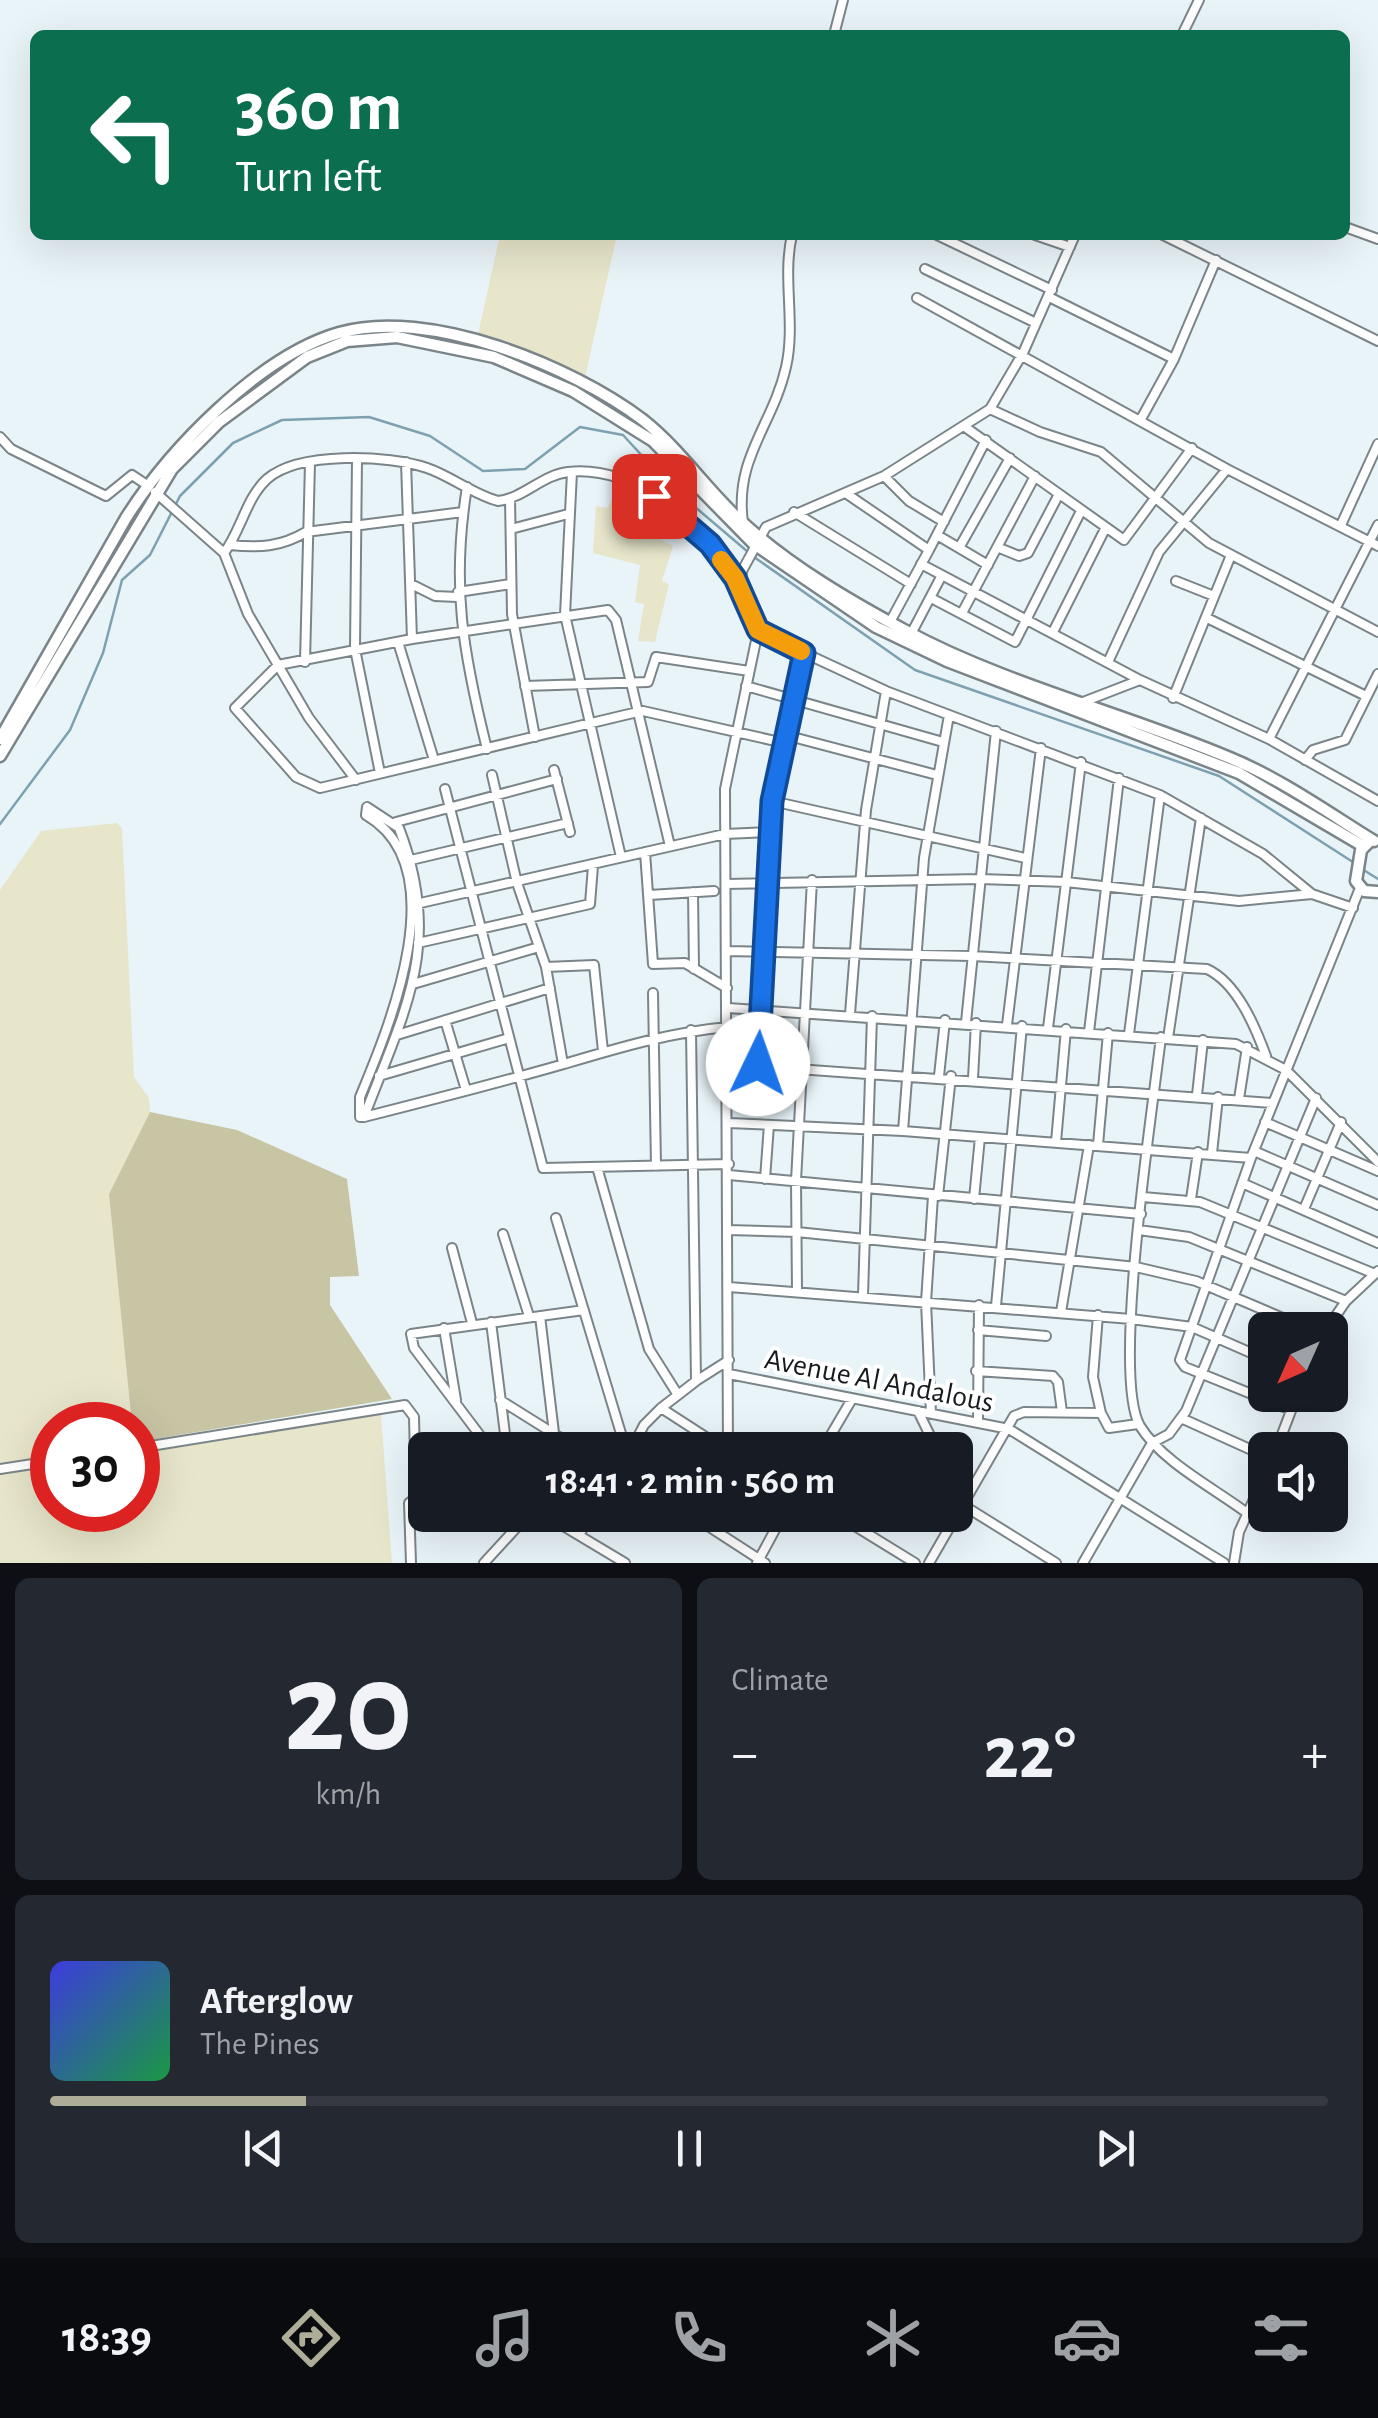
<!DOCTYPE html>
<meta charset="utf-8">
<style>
:root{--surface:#171b24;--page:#242831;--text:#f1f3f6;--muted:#9ea1a6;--line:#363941;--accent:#aeae98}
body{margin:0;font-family:"Alegreya Sans",sans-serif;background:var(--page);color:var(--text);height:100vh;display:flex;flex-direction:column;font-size:38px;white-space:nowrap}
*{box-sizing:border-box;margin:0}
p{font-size:32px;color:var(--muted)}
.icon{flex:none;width:55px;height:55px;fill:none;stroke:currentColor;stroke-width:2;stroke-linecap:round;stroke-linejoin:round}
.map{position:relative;height:1563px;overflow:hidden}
.panel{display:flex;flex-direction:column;gap:15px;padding:15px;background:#0d0f14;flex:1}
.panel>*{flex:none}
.top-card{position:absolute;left:30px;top:30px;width:1320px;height:210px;border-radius:15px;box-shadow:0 10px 40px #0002;background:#0b6e4f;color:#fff;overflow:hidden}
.needle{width:65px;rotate:225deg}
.fabs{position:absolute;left:1248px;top:1312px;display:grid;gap:20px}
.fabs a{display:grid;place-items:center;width:100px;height:100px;border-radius:15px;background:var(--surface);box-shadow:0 10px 40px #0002;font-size:50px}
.speed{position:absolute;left:30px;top:1402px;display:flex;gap:20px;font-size:50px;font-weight:700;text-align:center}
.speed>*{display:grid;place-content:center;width:130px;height:130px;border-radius:50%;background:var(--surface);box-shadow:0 10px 40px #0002;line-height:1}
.speed .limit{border:15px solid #d22;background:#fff;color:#111}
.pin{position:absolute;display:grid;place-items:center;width:85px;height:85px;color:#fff;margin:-42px;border-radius:20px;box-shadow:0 5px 15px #0006}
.me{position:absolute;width:110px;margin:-55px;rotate:3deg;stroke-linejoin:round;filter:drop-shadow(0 0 8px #0008)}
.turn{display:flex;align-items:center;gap:35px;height:210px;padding:0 40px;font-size:45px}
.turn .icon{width:130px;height:130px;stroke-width:2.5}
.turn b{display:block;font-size:70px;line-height:85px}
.big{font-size:75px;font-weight:600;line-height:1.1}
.panel .tile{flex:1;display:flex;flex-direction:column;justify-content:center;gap:15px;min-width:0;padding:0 35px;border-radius:15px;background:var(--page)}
.panel .dial{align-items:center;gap:0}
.dial b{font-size:130px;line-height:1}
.song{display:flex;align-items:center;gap:30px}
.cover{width:120px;height:120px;border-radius:15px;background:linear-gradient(135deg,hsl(240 70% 55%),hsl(140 70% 35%))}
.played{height:10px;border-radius:5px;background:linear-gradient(90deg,var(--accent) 20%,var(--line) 20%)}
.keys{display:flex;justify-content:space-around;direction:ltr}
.heat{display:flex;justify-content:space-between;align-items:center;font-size:55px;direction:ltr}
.panel .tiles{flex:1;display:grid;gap:15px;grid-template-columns:1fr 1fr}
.tile:last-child{grid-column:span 2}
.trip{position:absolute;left:408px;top:1432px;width:565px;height:100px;border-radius:15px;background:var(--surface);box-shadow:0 10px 40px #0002;font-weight:600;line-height:100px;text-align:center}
.menu{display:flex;height:160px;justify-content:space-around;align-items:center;background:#090b0e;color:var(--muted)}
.menu .icon{width:70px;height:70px}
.menu .on{color:var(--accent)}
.menu b{font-size:45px;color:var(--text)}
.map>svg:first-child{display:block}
.green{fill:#e7e6cb}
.forest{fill:#c7c5a4}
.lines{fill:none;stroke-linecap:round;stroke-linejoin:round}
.stream{stroke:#7da1b0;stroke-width:2.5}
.minor-casing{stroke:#7b8589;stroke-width:12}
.tertiary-casing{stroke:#7b8589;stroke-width:15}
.minor{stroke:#fff;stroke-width:8}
.tertiary{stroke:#fff;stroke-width:10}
.route-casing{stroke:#114b97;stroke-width:25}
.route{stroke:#1a73e8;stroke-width:18}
.slow{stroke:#f59e0b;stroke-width:18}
.labels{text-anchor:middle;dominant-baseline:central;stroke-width:8;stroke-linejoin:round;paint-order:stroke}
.street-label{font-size:30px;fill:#171b1d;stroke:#fff}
</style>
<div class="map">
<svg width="1378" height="1563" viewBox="0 0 1378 1563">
<rect width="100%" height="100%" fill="#e9f4f9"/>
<path class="green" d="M 500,235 L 617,235 L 585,377 L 478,334 Z
M 617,488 L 661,511 L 651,535 L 673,546 L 662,581 L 669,584 L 655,642 L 638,641 L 644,604 L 635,602 L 640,565 L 593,553 L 596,506 L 608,508 Z
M 117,823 L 122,828 L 134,1077 L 149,1098 L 150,1112 L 109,1194 L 132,1425 L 52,1425 L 52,1456 L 0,1465 L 0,890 L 41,831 Z
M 381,1414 L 392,1563 L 0,1563 L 0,1474 L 52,1466 L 52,1510 L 138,1510 L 138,1454 Z"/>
<path class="forest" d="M 150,1112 L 237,1130 L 347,1179 L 359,1276 L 330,1277 L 330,1305 L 392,1399 L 138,1442 L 138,1425 L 132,1425 L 109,1194 Z"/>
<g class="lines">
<path class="stream" d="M 754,557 L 915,670 L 1219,776 L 1356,864
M 0,824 L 70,730 L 103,653 L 122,580 L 150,555 L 180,496 L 233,443 L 282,420 L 369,417 L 430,436 L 483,471 L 525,469 L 580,427 L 623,435 L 668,484 L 748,552
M 1362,869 L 1378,879"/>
<g class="minor-casing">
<path id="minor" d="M 834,35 L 843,0
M 1182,35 L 1199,0
M 1345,227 L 1378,239
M 937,235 L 1052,290
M 1035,235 L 1070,247
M 1075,235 L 1023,353 L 990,409 L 884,476 L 766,527 L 742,571 L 741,587 L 750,616 L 768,636 L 886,691 L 1160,795 L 1263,854 L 1312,894 L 1353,908
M 1163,235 L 1378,341
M 925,269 L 1036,323
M 1049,297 L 1174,359
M 917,298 L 1227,469 L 1378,546
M 990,409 L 1040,432 L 1101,452 L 1209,543 L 1378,632
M 1141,419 L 1174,359 L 1216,260
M 965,427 L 1124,540 L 1192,448
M 0,437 L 11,449 L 106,496 L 132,475 L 147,485
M 357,459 L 355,649 L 380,773
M 406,462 L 412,639
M 572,472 L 565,615 L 621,857
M 884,476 L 909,501 L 944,522
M 467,487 C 451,586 463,653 487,749
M 155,492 L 224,553
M 847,494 L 929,550 L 890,622
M 510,499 L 512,614 L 535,737
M 794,512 L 911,584
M 743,522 C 734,458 773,425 786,367 C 796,323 782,278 792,235
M 1341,525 L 1378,444
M 511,529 L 568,514
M 937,535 L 988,565
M 230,545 C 259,548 281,547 306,532 L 463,512
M 997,547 L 1019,556 L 1028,553 L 1059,494
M 959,548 L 1010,458
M 929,550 L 986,440
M 921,564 L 1140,680
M 1176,581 L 1214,596
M 411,584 L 435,596 L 457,597
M 458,592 L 511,584
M 931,598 L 1015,642 L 1081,511
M 962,613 L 1035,476
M 1207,618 L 1366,696
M 1053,632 L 1105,529
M 911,634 L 942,575
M 398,642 L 434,760
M 305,662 L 310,463
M 1108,662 L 1159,552 L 1227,469
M 525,686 L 648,682 L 656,657 L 749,671
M 746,686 L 943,742
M 1173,698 L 1231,555
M 1083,702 L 1140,680 L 1269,739 L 1378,801
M 785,735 L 937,775
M 1269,739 L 1378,525
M 1305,760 L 1313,750 L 1345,740 L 1378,674
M 554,770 L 570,832
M 492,775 L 517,883 L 546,967 L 563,1064
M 356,780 L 309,718 L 248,614 L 224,553 C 241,531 246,498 267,479 C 299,451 389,455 427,468 C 451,476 472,494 498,501 C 524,498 542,475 568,472 C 636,464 711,527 739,586
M 445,789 L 543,1168 L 729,1164
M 772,801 L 1025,858
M 396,822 L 557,779
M 670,846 L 616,620 L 608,610 L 412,639 L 278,665 L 235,708 L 296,777 L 320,788 L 629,714 L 643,711 L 784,743
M 645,852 L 653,964 L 685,963 L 727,988
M 411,860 L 568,823
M 726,884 L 980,879 L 1066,882 L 1239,901 L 1312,894
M 693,892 L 694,969
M 649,895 L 714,891
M 416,904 L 725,834 L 770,832
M 418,943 L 590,904 L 593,866
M 726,951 L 972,956 L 1207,969 C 1237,983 1255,1026 1266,1056
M 546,967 L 594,965 L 603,1051
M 413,984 L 539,947
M 653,993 L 656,1166
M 728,1008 L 1236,1044 L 1286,1070 L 1378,1162
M 850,1014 L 866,810 L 886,691
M 445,1020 L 466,1090
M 966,1022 L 996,731
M 1007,1025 L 1041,748
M 1048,1028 L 1081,762
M 1089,1032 L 1119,778
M 1129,1034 L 1160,795
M 397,1035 L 550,988
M 1161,1037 C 1153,1107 1111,1376 1140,1426 C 1162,1462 1214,1488 1247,1513
M 1168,1038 L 1201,818
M 728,1064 L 1273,1103
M 757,1064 L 772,801 L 804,653
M 379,1076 L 509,1038
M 939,1076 L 945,1020
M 973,1078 L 976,1023
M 1197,1095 L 1203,1040
M 1239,1099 L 1247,1047
M 364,1117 C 405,1009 444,944 399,828 L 367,807 L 366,815 C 456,867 390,1025 360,1097 L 360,1117 L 364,1117 C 431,1100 498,1083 564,1064 C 618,1048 671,1032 728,1027
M 1265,1122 L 1378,1171
M 729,1123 L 903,1131 L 1251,1158
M 903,1131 L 924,858 L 949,715
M 1056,1142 L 1066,1029
M 1098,1145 L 1108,1033
M 1254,1151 L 1378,1205
M 1212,1153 L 1218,1097
M 597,1167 L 649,1349 L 678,1395 L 661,1408
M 729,1175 L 1141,1214
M 765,1179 L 769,1125
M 1242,1183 L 1378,1243
M 938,1196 L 951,1076
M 1143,1197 L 1200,1202 L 1375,1274
M 974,1199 L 980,1137
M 1191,1199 L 1198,1152
M 1304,1209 L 1341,1122
M 556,1218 L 626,1450
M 729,1230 L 797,1232 L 1136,1267 L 1196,1281 L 1311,1330
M 1139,1230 L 1189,1237 L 1346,1301
M 503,1234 L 529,1316
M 452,1248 L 472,1323
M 729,1287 L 1131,1319 L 1192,1327 L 1265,1359
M 797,1291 L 796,1181 L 812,880
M 863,1295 L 872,1016
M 996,1306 L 1022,1026
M 1061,1312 L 1089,1145
M 540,1316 L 554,1433
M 491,1322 L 507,1450
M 444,1328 L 456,1400
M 978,1330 L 1046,1336
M 1326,1330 L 1346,1301 L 1378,1271
M 976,1371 L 1053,1376 L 1058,1382 L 1062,1412
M 729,1374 L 1009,1429 L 1224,1563
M 696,1381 L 729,1360
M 678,1395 L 696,1381 L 691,1030
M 500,1400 L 580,1450
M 1291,1410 L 1185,1367 L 1180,1360 L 1251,1158 L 1360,888
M 918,1411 L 937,1450
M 931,1413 L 926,1302 L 933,1196
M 1101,1413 L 1109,1428 L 1138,1424
M 1181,1418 L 1265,1456
M 978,1421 L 979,1305
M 138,1448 L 405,1405 L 414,1417 L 416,1498 L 409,1503 L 411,1563
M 491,1450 L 414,1348 L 411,1334 L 584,1310
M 631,1450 L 644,1425 L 661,1408 L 726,1450
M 728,1450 L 725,789 L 758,631
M 822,1450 L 852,1399
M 1276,1450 L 1297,1395
M 0,1469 L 52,1461
M 955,1488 L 963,1505 L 1056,1563
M 545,1515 L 625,1563
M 691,1515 L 765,1563
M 837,1515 L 915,1563
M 579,1535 L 591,1515
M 484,1563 L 528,1515
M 757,1563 L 783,1515
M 929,1563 L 1014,1416 L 1024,1412 L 1101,1413 L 1093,1377 L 1098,1315
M 1083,1563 L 1152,1443 L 1169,1434 L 1186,1411 L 1316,1098
M 1234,1563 L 1239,1532 L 1265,1475"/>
</g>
<g class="tertiary-casing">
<path id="tertiary" d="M 0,739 L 126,518 C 169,450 259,356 339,333 C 428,307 572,366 643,420 C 681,450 707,491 743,523 C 790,566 850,601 906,631 C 1004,684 1126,714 1230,758 C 1281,779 1327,812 1374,841
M 0,756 L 172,469 L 219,422 L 307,357 L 347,341 L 397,337 L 494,357 L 573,391 L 653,441 L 754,544 L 876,627 L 947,661 L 1239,773 L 1363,846
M 1368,843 L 1361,850 L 1356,881 L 1364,891 L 1378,892"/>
</g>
<use href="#minor" class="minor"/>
<use href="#tertiary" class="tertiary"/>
</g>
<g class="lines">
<g class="route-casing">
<path id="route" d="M 654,496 L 710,544 L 735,578 L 758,630 L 804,653 L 772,801 L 758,1064"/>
</g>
<use href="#route" class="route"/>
<path class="slow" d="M 721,560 L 735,578 L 758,630 L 801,651"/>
</g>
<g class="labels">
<g class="street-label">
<text transform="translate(879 1381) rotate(11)">Avenue Al Andalous</text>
</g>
</g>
</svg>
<div class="fabs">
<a><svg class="needle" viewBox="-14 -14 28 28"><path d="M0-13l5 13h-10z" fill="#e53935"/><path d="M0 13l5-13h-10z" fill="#9ea1a6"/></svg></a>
<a><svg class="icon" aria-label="sound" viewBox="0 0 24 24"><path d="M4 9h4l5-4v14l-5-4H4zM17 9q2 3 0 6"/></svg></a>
</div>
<div class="speed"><div class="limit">30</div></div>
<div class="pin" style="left:654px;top:496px;background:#d93025"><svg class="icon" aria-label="arrive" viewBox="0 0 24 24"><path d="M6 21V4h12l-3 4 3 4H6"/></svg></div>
<svg class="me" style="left:758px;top:1064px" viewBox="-20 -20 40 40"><circle r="19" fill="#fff"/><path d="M0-13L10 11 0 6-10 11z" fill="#1a73e8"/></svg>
<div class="trip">18:41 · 2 min · 560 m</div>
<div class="top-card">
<div class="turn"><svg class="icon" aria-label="left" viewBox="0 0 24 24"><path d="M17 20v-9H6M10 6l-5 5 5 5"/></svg><div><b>360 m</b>Turn left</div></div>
</div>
</div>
<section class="panel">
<div class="tiles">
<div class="tile dial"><b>20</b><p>km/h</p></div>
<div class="tile"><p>Climate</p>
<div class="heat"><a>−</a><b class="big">22°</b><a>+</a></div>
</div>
<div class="tile">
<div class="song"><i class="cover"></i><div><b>Afterglow</b><p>The Pines</p></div></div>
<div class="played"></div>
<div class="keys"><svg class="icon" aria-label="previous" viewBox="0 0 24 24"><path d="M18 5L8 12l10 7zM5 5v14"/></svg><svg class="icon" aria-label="pause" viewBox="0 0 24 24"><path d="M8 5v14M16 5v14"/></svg><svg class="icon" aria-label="next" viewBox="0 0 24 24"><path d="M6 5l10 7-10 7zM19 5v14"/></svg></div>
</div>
</div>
</section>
<nav class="menu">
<b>18:39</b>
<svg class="icon on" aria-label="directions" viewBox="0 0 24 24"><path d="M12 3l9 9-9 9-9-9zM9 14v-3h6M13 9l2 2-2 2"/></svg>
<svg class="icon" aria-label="music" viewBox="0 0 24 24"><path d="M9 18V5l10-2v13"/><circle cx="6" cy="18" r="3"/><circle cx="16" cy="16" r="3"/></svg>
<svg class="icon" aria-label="phone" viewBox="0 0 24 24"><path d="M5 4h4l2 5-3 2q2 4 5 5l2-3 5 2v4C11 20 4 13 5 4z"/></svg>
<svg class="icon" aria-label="climate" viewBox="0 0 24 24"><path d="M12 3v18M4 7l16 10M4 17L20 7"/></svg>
<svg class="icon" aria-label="car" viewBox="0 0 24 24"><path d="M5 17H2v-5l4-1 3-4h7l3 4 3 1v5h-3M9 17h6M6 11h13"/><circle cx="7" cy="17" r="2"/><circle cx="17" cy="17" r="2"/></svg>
<svg class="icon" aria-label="filters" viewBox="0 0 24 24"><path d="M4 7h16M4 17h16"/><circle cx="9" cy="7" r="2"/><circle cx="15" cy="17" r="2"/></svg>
</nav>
